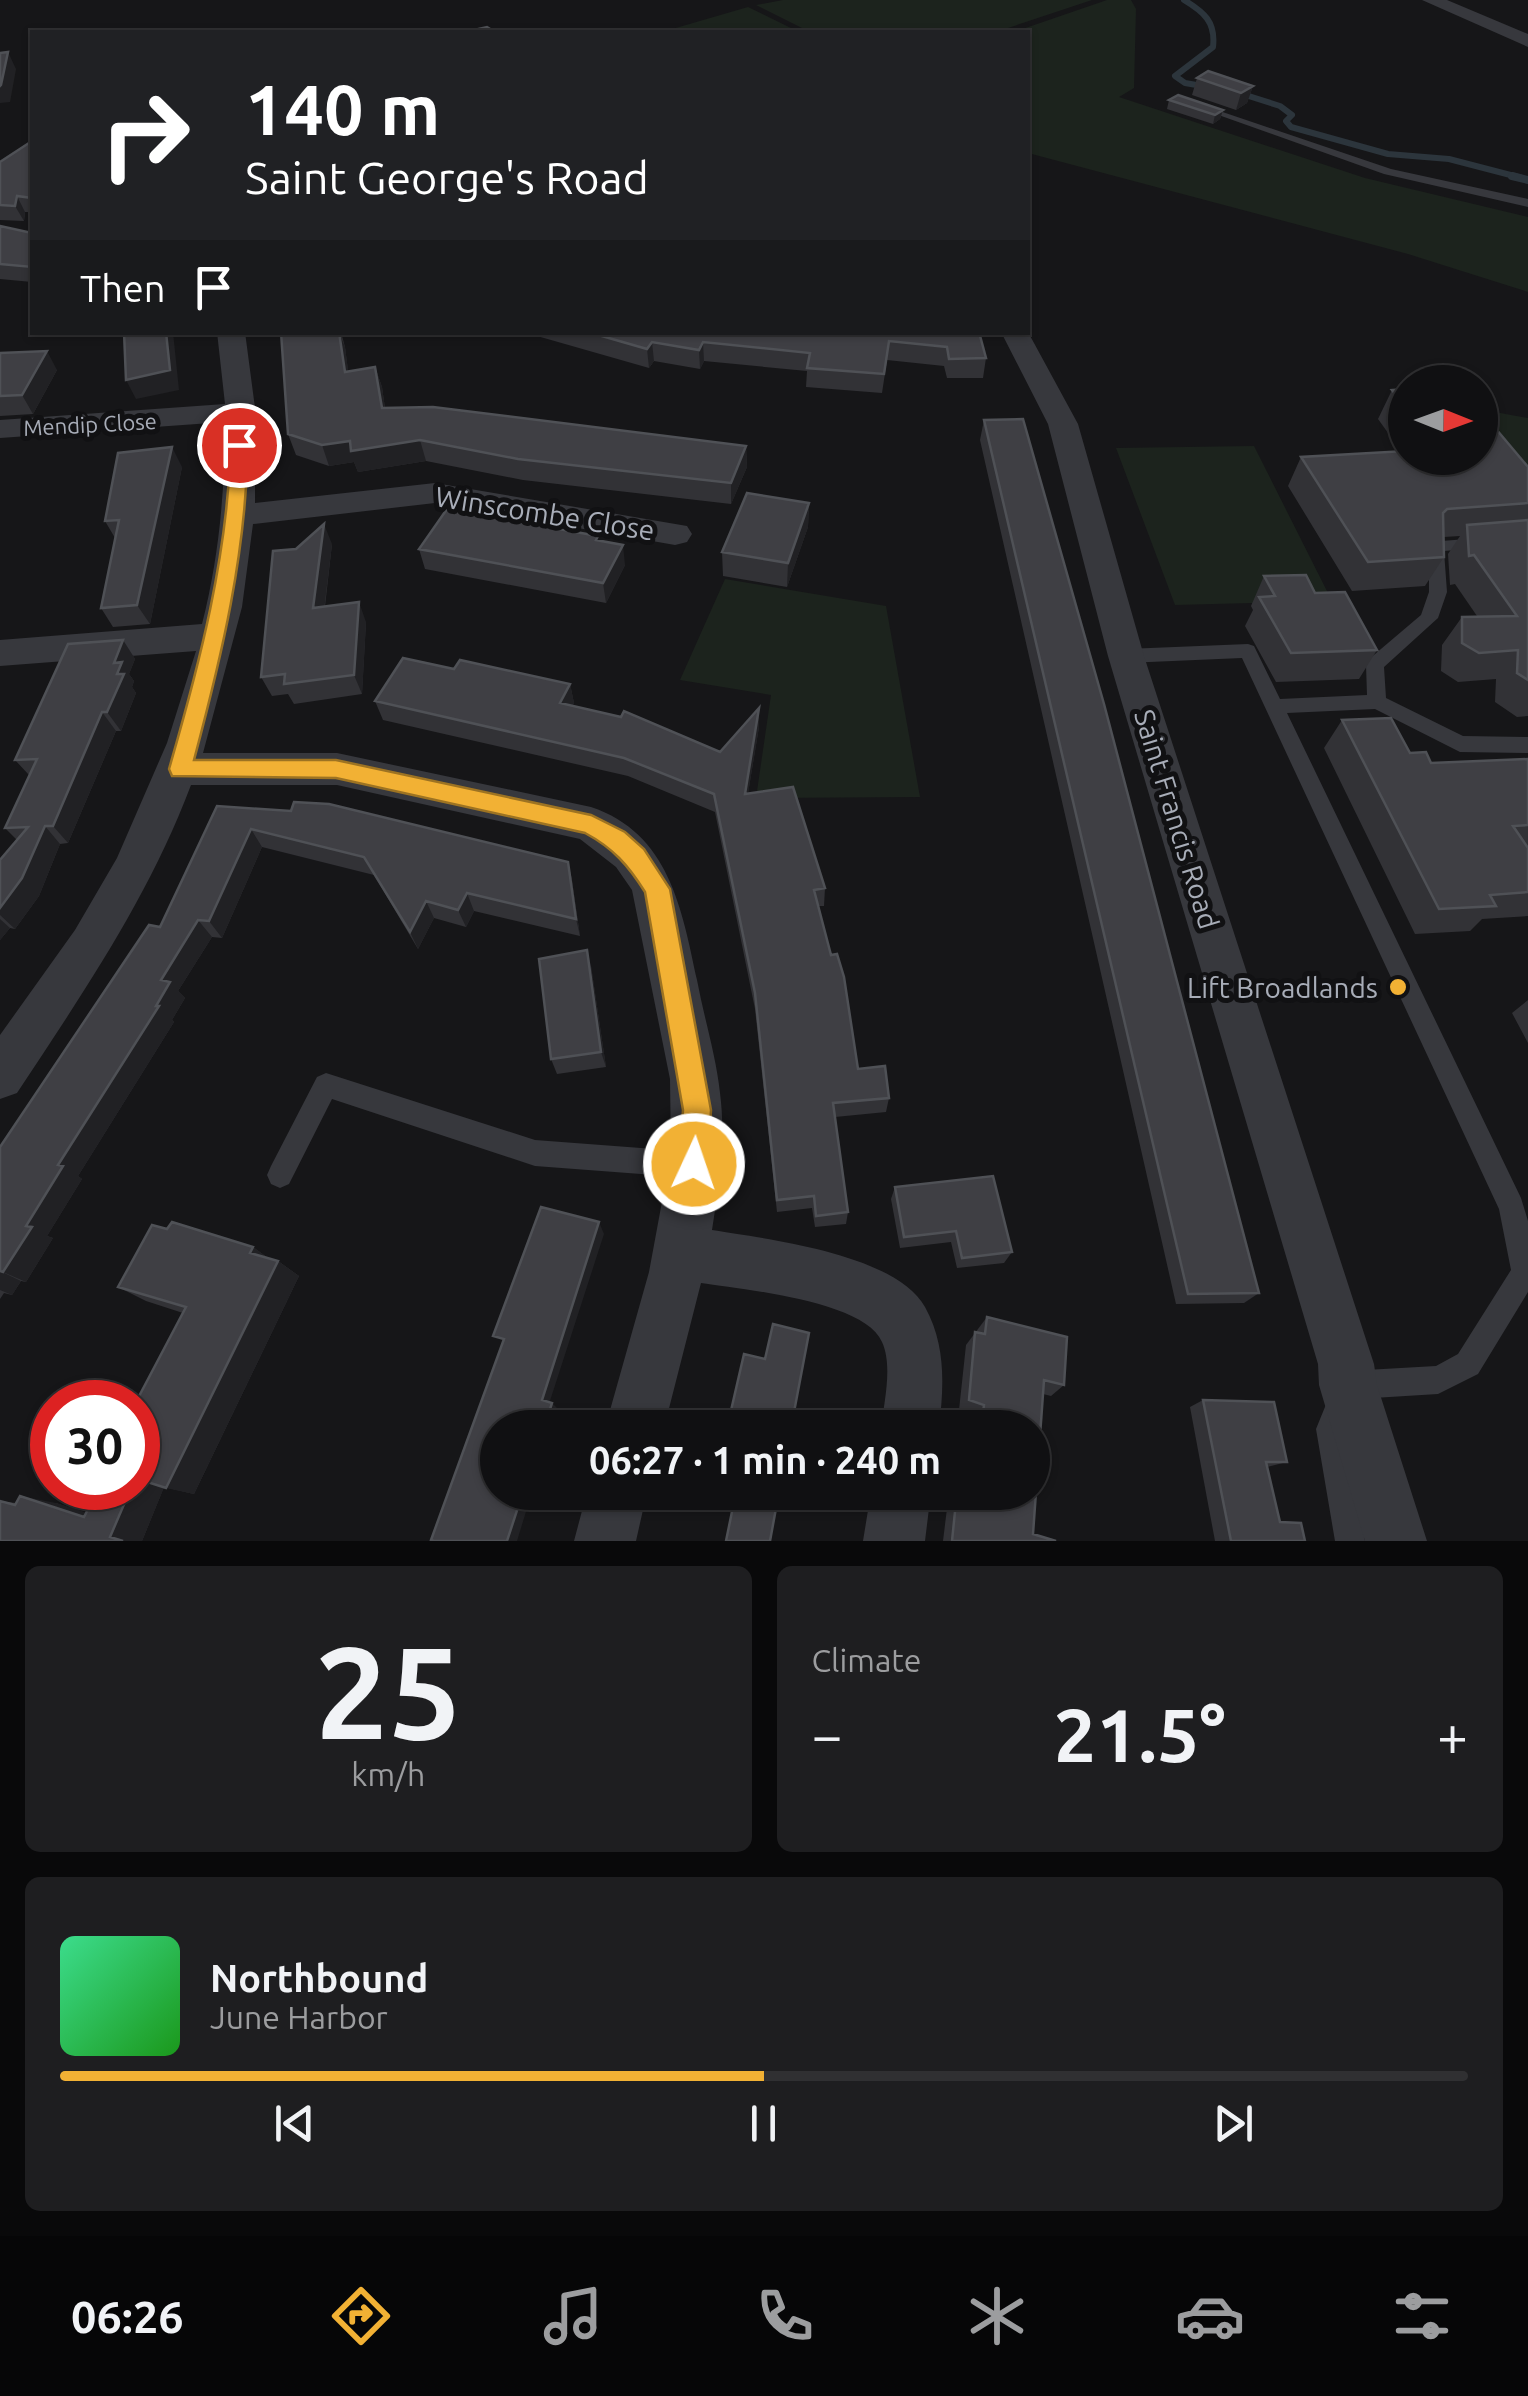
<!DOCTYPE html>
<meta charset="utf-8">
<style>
:root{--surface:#101012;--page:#1e1e20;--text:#f1f3f6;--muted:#9c9d9f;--line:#303032;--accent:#f2b134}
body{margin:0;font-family:Ubuntu,sans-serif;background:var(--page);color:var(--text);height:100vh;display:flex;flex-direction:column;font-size:38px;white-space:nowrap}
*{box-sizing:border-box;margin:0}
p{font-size:32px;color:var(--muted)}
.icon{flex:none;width:55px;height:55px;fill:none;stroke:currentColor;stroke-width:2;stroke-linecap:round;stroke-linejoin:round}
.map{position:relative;height:1541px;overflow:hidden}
.side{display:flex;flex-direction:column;gap:25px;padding:25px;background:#09090a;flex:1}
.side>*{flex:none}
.guide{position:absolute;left:30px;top:30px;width:1000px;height:305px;border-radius:0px;box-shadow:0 2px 8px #0004,0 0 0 2px var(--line);background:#202124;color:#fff;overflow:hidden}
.needle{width:65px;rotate:91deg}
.tools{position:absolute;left:1388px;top:365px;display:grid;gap:20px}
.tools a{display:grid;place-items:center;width:110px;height:110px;border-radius:50%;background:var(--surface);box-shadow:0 2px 8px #0004,0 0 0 2px var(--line);font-size:50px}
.speed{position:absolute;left:30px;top:1380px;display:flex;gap:20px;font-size:50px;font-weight:700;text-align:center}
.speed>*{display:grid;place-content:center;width:130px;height:130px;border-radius:50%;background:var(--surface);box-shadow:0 2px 8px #0004,0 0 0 2px var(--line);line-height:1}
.speed .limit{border:15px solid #d22;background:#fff;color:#111}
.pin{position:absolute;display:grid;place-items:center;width:85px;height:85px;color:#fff;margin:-42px;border:5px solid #fff;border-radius:50%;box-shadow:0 2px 10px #0007}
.me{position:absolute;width:110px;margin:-55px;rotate:3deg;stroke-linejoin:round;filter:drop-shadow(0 0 8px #0008)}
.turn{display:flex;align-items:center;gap:35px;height:210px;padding:0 50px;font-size:45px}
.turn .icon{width:130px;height:130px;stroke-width:2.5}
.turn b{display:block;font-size:70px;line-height:85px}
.then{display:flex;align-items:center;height:95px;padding:0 50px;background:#0003;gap:20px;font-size:38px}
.big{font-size:75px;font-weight:700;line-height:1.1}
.side .tile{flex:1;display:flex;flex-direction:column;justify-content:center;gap:15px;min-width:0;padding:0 35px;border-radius:15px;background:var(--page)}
.side .dial{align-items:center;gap:0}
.dial b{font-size:130px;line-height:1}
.song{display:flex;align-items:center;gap:30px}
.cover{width:120px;height:120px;border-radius:15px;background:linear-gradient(135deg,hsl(150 70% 55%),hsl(120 70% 35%))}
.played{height:10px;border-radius:5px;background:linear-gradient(90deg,var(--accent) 50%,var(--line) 50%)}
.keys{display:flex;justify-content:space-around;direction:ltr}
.heat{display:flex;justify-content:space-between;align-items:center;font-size:55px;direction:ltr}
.side .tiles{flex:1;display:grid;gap:25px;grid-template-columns:1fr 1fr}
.tile:last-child{grid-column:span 2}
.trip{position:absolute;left:480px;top:1410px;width:570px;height:100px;border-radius:50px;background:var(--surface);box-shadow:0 2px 8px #0004,0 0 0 2px var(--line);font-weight:700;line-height:100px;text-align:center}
.tabs{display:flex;height:160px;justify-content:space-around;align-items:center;background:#060607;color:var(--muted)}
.tabs .icon{width:70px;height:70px}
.tabs .current{color:var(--accent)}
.tabs b{font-size:45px;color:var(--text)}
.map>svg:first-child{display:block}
.green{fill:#1c231d}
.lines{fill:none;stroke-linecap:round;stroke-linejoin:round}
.stream-far1{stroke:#2c353c;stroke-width:6}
.stream{stroke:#2c353c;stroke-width:8}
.lane{fill:#37383d;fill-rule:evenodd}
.street{fill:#37383d;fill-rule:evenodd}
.wall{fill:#323236}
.shaded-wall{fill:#212124}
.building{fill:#3f3f44;stroke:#4f5156;stroke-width:2.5}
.route{fill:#f2b134;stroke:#9d7322;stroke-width:2.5}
.poi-dot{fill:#f2b134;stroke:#111113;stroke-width:4}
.labels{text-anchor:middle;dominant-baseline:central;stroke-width:10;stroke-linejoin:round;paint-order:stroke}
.far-street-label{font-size:22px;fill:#a8adb8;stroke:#111113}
.street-label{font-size:28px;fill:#a8adb8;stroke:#111113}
.poi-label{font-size:28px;fill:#a8adb8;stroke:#111113;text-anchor:end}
</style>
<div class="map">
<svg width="1528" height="1541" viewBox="0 0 1528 1541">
<rect width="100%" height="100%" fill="#161618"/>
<path class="green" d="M 783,0 L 1092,0 L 996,32 L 810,32 L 756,5 Z
M 1107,0 L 1131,0 L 1136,9 L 1134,88 L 1119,97 L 1365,178 L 1528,217 L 1528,292 L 1408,254 L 1028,153 L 1028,32 L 1014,32 Z
M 748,7 L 799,32 L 662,32 Z
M 1484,410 L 1528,418 L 1528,496 L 1484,458 Z
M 1254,446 L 1332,601 L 1175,605 L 1116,448 Z
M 725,579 L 886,606 L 920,797 L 756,798 L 771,695 L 680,680 Z"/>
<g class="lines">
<path class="stream-far1" d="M 1184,0 C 1204,12 1216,22 1213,47 L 1175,76 L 1185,83 L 1208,87
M 1236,92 L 1280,106 L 1292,115 L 1286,121 L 1291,127 L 1388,154 L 1449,159 L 1522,178"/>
<path class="stream" d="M 1512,176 L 1528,180"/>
<path class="lane" d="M 1196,103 L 1391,169 L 1528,199 L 1528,207 L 1384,174 L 1196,107 Z
M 1528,534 L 1528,544 L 1444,551 L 1447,592 L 1438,618 L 1384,667 L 1386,698 L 1463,736 L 1528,737 L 1528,753 L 1460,752 L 1375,709 L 1287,713 L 1521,1198 L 1528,1221 L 1528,1292 L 1478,1374 L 1438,1394 L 1357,1399 L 1346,1429 L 1365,1541 L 1335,1541 L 1316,1429 L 1338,1375 L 1348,1371 L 1436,1366 L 1458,1354 L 1511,1270 L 1499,1209 L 1242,658 L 1126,663 L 1117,656 L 1126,649 L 1248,644 L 1254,646 L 1280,699 L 1367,695 L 1366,665 L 1368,660 L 1421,615 L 1429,592 L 1429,542 Z
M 326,1073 L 535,1140 L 694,1152 L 703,1156 L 707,1165 L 703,1174 L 694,1178 L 535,1166 L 332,1099 L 289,1184 L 280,1188 L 271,1184 L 267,1175 L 271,1166 L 317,1077 Z"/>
<path class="street" d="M 1422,0 L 1447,0 L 1528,34 L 1528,47 Z
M 217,332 L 245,332 L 255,408 L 255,503 L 435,483 L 687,526 L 692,534 L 687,542 L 675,545 L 435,503 L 253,524 L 242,607 L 203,753 L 337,753 L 591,807 C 669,833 682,909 697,980 C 704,1018 716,1055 720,1093 C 726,1139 719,1185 712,1230 C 767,1239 896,1254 925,1307 C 946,1345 944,1385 939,1428 L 881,1428 C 884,1402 893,1366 882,1342 C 865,1301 741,1289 701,1283 L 664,1428 L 605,1428 L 649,1272 L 671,1153 L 670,1079 L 632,890 L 616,867 L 580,839 L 337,785 L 191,785 C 149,897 83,993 17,1093 L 0,1099 L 0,1035 L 75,930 L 117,858 L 167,743 L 196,651 L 0,666 L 0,640 L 202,624 C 219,558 225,490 225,422 L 0,438 L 0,420 L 225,404 Z
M 1001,332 L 1028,332 L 1078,424 L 1144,656 L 1374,1364 L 1377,1385 L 1427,1541 L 1365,1541 L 1319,1385 L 1318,1364 L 1108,656 L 1048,424 Z
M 587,1492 L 647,1492 L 636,1541 L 574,1541 Z
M 871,1492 L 931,1492 L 925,1541 L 863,1541 Z"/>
</g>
<path class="wall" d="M 1197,78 L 1253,86 L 1247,103 L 1236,110 L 1192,95 Z
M 1169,100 L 1223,110 L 1220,119 L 1213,124 L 1167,109 Z
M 32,141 L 32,212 L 25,212 L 24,221 L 0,220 L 0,162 Z
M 0,226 L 32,233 L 32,282 L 0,279 Z
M 281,332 L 341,332 L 345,347 L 348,371 L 375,367 L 382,387 L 385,408 L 746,446 L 747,467 L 731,504 L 523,480 L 426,461 L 358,472 L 354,462 L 329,466 L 296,455 L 288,434 Z
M 523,332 L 979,332 L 986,358 L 983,378 L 947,378 L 944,366 L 887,360 L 882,393 L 806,387 L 807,371 L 704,361 L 700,369 L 654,361 L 649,368 Z
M 0,353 L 57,370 L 33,414 L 0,416 Z
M 1405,389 L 1405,458 L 1528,467 L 1528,716 L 1517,717 L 1495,702 L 1496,679 L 1458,682 L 1441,671 L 1442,645 L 1462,617 L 1477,616 L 1455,584 L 1450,585 L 1448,554 L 1460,536 L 1444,537 L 1444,557 L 1425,586 L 1352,591 L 1288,486 L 1301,457 L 1401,451 L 1378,419 L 1392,390 Z
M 984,420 L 1259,1293 L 1244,1303 L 1176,1304 L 980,440 Z
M 182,467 L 150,624 L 113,627 L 101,608 L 115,538 L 105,521 Z
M 809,503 L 808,527 L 787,587 L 723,576 L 722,552 Z
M 599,541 L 625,565 L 606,603 L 425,569 L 419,549 Z
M 332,544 L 325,606 L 366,622 L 362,694 L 294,704 L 288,694 L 272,696 L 261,677 Z
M 1264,576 L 1315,593 L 1377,650 L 1359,679 L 1276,682 L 1245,626 L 1253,610 L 1251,606 Z
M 123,640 L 135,659 L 129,674 L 134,681 L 132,687 L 136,693 L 121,731 L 116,731 L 68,843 L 60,844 L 39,896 L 15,929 L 10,928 L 0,940 L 0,860 L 17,840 L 5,828 L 29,775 L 15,760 Z
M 454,669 L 570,684 L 574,703 L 572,706 L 720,752 L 759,727 L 748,793 L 825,888 L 824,906 L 818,906 L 858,1069 L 889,1098 L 886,1112 L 835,1117 L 848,1212 L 846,1224 L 815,1227 L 812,1208 L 777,1212 L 755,1009 L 715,812 L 628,776 L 383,720 L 375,701 Z
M 1342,720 L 1431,763 L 1528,759 L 1528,916 L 1482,919 L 1470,931 L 1415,934 L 1324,748 Z
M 217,806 L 568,862 L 572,880 L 580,936 L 474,911 L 466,927 L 434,918 L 418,949 L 374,875 L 262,847 L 222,938 L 212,937 L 178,991 L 185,998 L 172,1020 L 174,1022 L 78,1176 L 82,1179 L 47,1236 L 53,1238 L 26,1282 L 21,1281 L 12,1295 L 4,1293 L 0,1299 L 0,1147 L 160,927 Z
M 591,966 L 606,1067 L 557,1074 L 551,1059 Z
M 1528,1000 L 1528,1043 L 1512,1013 Z
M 895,1187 L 1012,1252 L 1004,1263 L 957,1268 L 951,1242 L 900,1248 L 891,1199 Z
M 167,1229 L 253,1247 L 268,1258 L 278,1261 L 299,1276 L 194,1494 L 164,1487 L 142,1541 L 0,1501 L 16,1503 L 56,1503 L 86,1513 L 138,1488 L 183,1313 L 146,1301 L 118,1287 Z
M 987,1317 L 1064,1385 L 1051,1396 L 1043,1394 L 1033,1534 L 1056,1541 L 943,1541 L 949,1492 L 1032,1492 L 1032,1428 L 972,1428 L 974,1415 L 959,1410 L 966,1345 Z
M 1203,1400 L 1287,1462 L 1267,1467 L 1280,1522 L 1305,1541 L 1215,1541 L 1190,1407 Z"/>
<path class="shaded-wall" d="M 8,52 L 16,69 L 10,102 L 0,103 L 0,86 Z
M 1253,86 L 1247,103 L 1236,110 L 1241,93 Z
M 1223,110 L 1220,119 L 1213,124 L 1215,115 Z
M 17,196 L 25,212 L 24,221 L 15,206 Z
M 166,332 L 173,332 L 179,390 L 136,399 L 126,380 Z
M 339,332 L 345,347 L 351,392 L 345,372 Z
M 652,342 L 654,361 L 649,368 L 647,349 Z
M 703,342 L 704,361 L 700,369 L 699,350 Z
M 47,351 L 57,370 L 33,414 L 22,395 Z
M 375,367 L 382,387 L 388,429 L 382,408 Z
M 420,440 L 426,461 L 358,472 L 354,462 L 329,466 L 322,445 L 350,441 Z
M 746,446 L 747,467 L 731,504 L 731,483 Z
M 172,447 L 182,467 L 150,624 L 137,605 Z
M 809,503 L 808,527 L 787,587 L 788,563 Z
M 324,524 L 332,544 L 322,627 L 313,608 Z
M 623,545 L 625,565 L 606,603 L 603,583 Z
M 359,602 L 366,622 L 362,694 L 354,675 Z
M 123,640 L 135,659 L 129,674 L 134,681 L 132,687 L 136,693 L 121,731 L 107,712 L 114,663 Z
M 570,684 L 574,703 L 564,722 L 560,703 Z
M 759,708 L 759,727 L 745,812 L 745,794 Z
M 102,712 L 116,731 L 68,843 L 53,826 Z
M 45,826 L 60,844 L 39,896 L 15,929 L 0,915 L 0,908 Z
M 251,829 L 262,847 L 222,938 L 209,921 Z
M 568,862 L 572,880 L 580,936 L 576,919 Z
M 467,893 L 474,911 L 466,927 L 458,910 Z
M 426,901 L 434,918 L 418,949 L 410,932 Z
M 0,919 L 10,928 L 0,940 Z
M 198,920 L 212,937 L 178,991 L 185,998 L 172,1020 L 174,1022 L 78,1176 L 82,1179 L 47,1236 L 53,1238 L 26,1282 L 3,1272 L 58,1165 L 156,1006 L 161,980 Z
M 587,950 L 591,966 L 606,1067 L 601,1052 Z
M 599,1222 L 604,1234 L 548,1407 L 542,1400 Z
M 253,1247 L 275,1263 L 250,1253 Z
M 278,1261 L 299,1276 L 194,1494 L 166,1488 Z
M 0,1271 L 21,1281 L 12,1295 L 0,1290 Z
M 552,1403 L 559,1410 L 553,1428 L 544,1428 Z
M 138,1478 L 165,1485 L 142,1541 L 123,1541 L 110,1537 L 20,1496 L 56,1503 L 116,1522 L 131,1488 L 138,1488 Z
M 523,1492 L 532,1492 L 517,1541 L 507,1541 Z"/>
<path class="building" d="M 487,27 L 495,32 L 465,32 Z
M 8,52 L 1,85 L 0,86 L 0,53 Z
M 1208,71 L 1253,86 L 1241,93 L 1197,78 Z
M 1178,95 L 1223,110 L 1215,115 L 1169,100 Z
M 32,141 L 32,198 L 17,196 L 15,206 L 0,205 L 0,162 Z
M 0,226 L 32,233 L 32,267 L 0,264 Z
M 124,332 L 166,332 L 170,370 L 126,380 Z
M 281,332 L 339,332 L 345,372 L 375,367 L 382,408 L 433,407 L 746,446 L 731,483 L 518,459 L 420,440 L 351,451 L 350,441 L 322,445 L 288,434 Z
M 588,332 L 979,332 L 986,358 L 949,359 L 947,347 L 889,341 L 884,374 L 807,368 L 810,353 L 703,342 L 699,350 L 652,342 L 647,349 Z
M 47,351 L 22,395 L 0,396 L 0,353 Z
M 1405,389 L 1405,406 L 1392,390 Z
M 1480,410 L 1528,467 L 1528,503 L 1447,509 L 1443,513 L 1444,557 L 1368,562 L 1301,457 L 1405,451 L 1405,458 L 1480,458 Z
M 1023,419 L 1104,704 L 1259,1293 L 1188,1294 L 984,420 Z
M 172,447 L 137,605 L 101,608 L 119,520 L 105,521 L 118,453 Z
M 747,493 L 809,503 L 788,563 L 722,552 Z
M 447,509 L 598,536 L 596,540 L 623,545 L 603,583 L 419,549 Z
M 1528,520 L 1528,680 L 1517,673 L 1518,650 L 1479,653 L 1462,643 L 1462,617 L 1517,616 L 1474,555 L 1469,556 L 1467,525 Z
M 324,524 L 313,608 L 359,602 L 354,675 L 284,684 L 285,674 L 261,677 L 273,551 L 296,549 Z
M 1306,575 L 1315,593 L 1345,592 L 1377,650 L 1291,653 L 1259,597 L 1275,596 L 1264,576 Z
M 123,640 L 114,663 L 122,662 L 117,674 L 124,674 L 107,712 L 102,712 L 53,826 L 45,826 L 22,878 L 0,908 L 0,860 L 28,827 L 5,828 L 37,759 L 15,760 L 68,644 Z
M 403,658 L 454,669 L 460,660 L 570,684 L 560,703 L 621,717 L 624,711 L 720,752 L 759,708 L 745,794 L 793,787 L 825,888 L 814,890 L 831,955 L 837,954 L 844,977 L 858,1069 L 885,1066 L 889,1098 L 833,1103 L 848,1212 L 816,1216 L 814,1196 L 777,1200 L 755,993 L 714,794 L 624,758 L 375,701 Z
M 1391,718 L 1410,753 L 1426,752 L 1431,763 L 1528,759 L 1528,825 L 1513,826 L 1528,848 L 1528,892 L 1490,895 L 1496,906 L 1439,909 L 1342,720 Z
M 294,802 L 329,804 L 568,862 L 576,919 L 467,893 L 458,910 L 426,901 L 410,932 L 364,857 L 251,829 L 209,921 L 198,920 L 161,980 L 170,982 L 156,1006 L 159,1006 L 58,1165 L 63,1166 L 26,1226 L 32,1227 L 3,1272 L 0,1271 L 0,1147 L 149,925 L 160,927 L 217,806 L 291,811 Z
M 587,950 L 601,1052 L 551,1059 L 539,959 Z
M 993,1176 L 1012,1252 L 962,1258 L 956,1231 L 904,1237 L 895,1187 Z
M 541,1207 L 599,1222 L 542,1400 L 552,1403 L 544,1428 L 498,1428 L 498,1492 L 523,1492 L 507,1541 L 434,1541 L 431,1540 L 504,1339 L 493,1336 Z
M 172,1222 L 253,1247 L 250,1253 L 278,1261 L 166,1488 L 138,1479 L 138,1402 L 136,1402 L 186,1307 L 118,1287 L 152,1225 L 167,1229 Z
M 987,1317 L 1067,1337 L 1064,1385 L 1044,1380 L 1033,1534 L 1056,1541 L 952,1541 L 957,1492 L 1032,1492 L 1032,1428 L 981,1428 L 984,1405 L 969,1400 L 975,1332 L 985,1334 Z
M 773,1324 L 809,1333 L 791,1428 L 727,1428 L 744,1354 L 765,1359 Z
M 1203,1400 L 1274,1402 L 1287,1462 L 1266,1462 L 1280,1522 L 1301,1523 L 1305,1541 L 1231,1541 Z
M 99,1488 L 131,1488 L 110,1537 L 123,1541 L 0,1541 L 0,1501 L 15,1505 L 20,1496 L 84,1517 Z
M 736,1492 L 779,1492 L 770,1541 L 726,1541 Z"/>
<path class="route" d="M 239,440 L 248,445 C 246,554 222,655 194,760 L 336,760 L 591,815 L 625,832 L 644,849 L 670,889 L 711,1110 L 708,1164 L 704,1175 L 694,1179 L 683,1175 L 679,1164 L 683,1110 L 645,892 C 628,865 613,848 585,833 L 336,778 L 172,776 L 169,769 C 200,662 227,558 231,445 Z"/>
<circle class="poi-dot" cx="1398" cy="987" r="10"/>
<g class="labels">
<g class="far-street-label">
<text transform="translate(90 424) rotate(-3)">Mendip Close</text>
</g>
<g class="street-label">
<text transform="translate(545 513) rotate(9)">Winscombe Close</text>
<text transform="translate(1177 819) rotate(73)">Saint Francis Road</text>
</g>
<g class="poi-label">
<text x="1378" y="987">Lift Broadlands</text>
</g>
</g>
</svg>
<div class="tools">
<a><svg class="needle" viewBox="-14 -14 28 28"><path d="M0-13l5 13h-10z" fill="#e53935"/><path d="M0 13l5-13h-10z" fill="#9c9d9f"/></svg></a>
</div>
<div class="speed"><div class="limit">30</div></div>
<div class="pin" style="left:239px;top:445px;background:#d93025"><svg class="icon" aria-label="arrive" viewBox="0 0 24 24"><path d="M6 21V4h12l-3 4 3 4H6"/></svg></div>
<svg class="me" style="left:694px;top:1164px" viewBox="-20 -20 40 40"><circle r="17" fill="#f2b134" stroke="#fff" stroke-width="3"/><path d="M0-11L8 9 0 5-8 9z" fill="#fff"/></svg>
<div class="trip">06:27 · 1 min · 240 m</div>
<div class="guide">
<div class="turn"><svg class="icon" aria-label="right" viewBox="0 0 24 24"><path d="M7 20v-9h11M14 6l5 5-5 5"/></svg><div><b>140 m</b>Saint George's Road</div></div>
<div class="then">Then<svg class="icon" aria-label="arrive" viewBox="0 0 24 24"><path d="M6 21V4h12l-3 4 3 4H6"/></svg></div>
</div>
</div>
<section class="side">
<div class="tiles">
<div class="tile dial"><b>25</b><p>km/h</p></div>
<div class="tile"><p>Climate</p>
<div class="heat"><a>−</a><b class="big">21.5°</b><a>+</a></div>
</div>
<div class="tile">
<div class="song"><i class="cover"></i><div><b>Northbound</b><p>June Harbor</p></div></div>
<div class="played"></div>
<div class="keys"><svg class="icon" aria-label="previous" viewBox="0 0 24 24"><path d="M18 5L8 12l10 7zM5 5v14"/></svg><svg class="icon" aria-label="pause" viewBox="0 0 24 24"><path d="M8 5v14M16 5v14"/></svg><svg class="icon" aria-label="next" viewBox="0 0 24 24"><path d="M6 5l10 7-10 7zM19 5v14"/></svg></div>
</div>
</div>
</section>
<nav class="tabs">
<b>06:26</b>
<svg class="icon current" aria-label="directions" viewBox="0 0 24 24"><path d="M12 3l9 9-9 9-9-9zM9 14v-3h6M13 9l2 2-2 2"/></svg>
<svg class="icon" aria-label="music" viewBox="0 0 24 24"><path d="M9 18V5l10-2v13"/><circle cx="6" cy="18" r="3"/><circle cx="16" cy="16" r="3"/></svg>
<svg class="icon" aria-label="phone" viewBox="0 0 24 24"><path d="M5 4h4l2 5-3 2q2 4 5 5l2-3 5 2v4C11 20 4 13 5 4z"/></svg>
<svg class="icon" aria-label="climate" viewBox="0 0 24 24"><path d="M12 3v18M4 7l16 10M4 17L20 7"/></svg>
<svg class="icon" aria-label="car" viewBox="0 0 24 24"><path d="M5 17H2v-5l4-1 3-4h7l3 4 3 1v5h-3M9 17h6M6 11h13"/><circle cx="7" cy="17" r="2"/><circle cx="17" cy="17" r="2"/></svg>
<svg class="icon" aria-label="filters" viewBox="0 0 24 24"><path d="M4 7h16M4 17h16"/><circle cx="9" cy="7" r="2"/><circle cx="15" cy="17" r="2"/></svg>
</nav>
